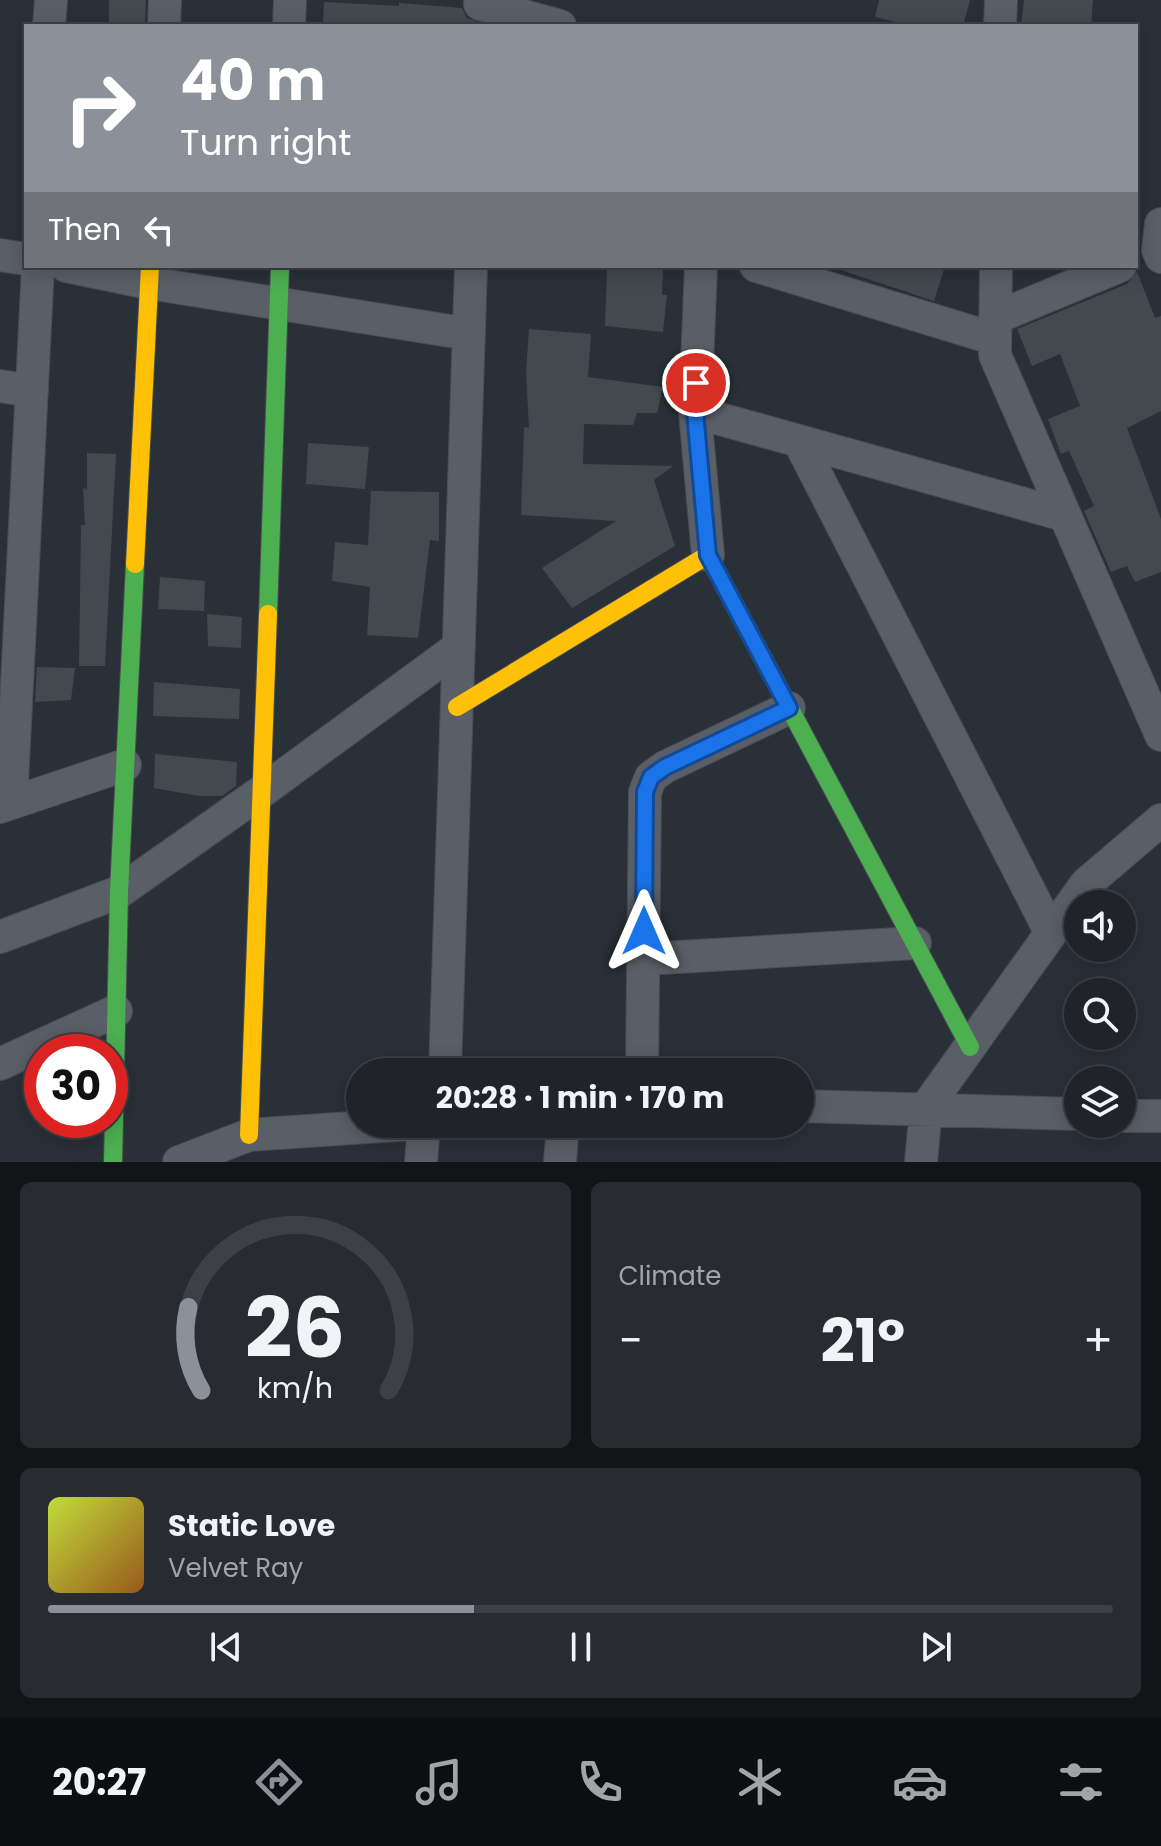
<!DOCTYPE html>
<meta charset="utf-8">
<style>
:root{--surface:#20242a;--page:#282c32;--text:#f1f3f6;--muted:#a2a4a8;--line:#3d4147;--accent:#8c9099}
body{margin:0;font-family:Poppins,sans-serif;background:var(--page);color:var(--text);height:100vh;display:flex;flex-direction:column;font-size:30px;white-space:nowrap}
*{box-sizing:border-box;margin:0}
p{font-size:26px;color:var(--muted)}
.icon{flex:none;width:44px;height:44px;fill:none;stroke:currentColor;stroke-width:2;stroke-linecap:round;stroke-linejoin:round}
.map{position:relative;height:1162px;overflow:hidden}
.details{display:flex;flex-direction:column;gap:20px;padding:20px;background:#121417;flex:1}
.details>*{flex:none}
.guide{position:absolute;left:24px;top:24px;width:1114px;height:244px;border-radius:0px;box-shadow:0 4px 20px #0003,0 0 0 2px var(--line);background:#8c9099;color:#fff;overflow:hidden}
.tools{position:absolute;left:1064px;top:890px;display:grid;gap:16px}
.tools a{display:grid;place-items:center;width:72px;height:72px;border-radius:50%;background:var(--surface);box-shadow:0 4px 20px #0003,0 0 0 2px var(--line);font-size:40px}
.speed{position:absolute;left:24px;top:1034px;display:flex;gap:16px;font-size:40px;font-weight:700;text-align:center}
.speed>*{display:grid;place-content:center;width:104px;height:104px;border-radius:50%;background:var(--surface);box-shadow:0 4px 20px #0003,0 0 0 2px var(--line);line-height:1}
.speed .limit{border:12px solid #d22;background:#fff;color:#111}
.pin{position:absolute;display:grid;place-items:center;width:68px;height:68px;color:#fff;margin:-34px;border:4px solid #fff;border-radius:50%;box-shadow:0 2px 8px #0007}
.me{position:absolute;width:88px;margin:-44px;rotate:0deg;stroke-linejoin:round;filter:drop-shadow(0 0 6px #0008)}
.turn{display:flex;align-items:center;gap:28px;height:168px;padding:0 24px;font-size:36px}
.turn .icon{width:104px;height:104px;stroke-width:2.5}
.turn b{display:block;font-size:56px;line-height:68px}
.then{display:flex;align-items:center;height:76px;padding:0 24px;background:#0003;gap:16px;font-size:30px}
.big{font-size:60px;font-weight:700;line-height:1.1}
.details .tile{flex:1;display:flex;flex-direction:column;justify-content:center;gap:12px;min-width:0;padding:0 28px;border-radius:12px;background:var(--page)}
.details .dial{align-items:center;gap:0}
.dial svg{height:208px;overflow:visible;fill:none;stroke:var(--line);stroke-width:7;stroke-linecap:round;text-anchor:middle}
.dial text{fill:var(--text);stroke:none}
.song{display:flex;align-items:center;gap:24px}
.cover{width:96px;height:96px;border-radius:12px;background:linear-gradient(135deg,hsl(70 70% 55%),hsl(30 70% 35%))}
.played{height:8px;border-radius:4px;background:linear-gradient(90deg,var(--accent) 40%,var(--line) 40%)}
.keys{display:flex;justify-content:space-around;direction:ltr}
.heat{display:flex;justify-content:space-between;align-items:center;font-size:44px;direction:ltr}
.details .tiles{flex:1;display:grid;gap:20px;grid-template-columns:1fr 1fr}
.tile:last-child{grid-column:span 2}
.trip{position:absolute;left:346px;top:1058px;width:468px;height:80px;border-radius:40px;background:var(--surface);box-shadow:0 4px 20px #0003,0 0 0 2px var(--line);font-weight:700;line-height:80px;text-align:center}
.tabs{display:flex;height:128px;justify-content:space-around;align-items:center;background:#0d0e11;color:var(--muted)}
.tabs .icon{width:56px;height:56px}
.tabs .selected{color:var(--accent)}
.tabs b{font-size:36px;color:var(--text)}
.map>svg:first-child{display:block}
.building{fill:#444950}
.lines{fill:none;stroke-linecap:round;stroke-linejoin:round}
.street-casing{stroke:#484c53;stroke-width:34}
.fast-casing{stroke:#484c53;stroke-width:20}
.slow-casing{stroke:#484c53;stroke-width:20}
.street{stroke:#5a5e66;stroke-width:32}
.fast{stroke:#4caf50;stroke-width:18}
.slow{stroke:#ffc107;stroke-width:18}
.route-casing{stroke:#114b97;stroke-width:20}
.route{stroke:#1a73e8;stroke-width:14}
</style>
<div class="map">
<svg width="1161" height="1162" viewBox="0 0 1161 1162">
<rect width="100%" height="100%" fill="#2a3038"/>
<path class="building" d="M 109,0 L 146,0 L 145,26 L 109,26 Z
M 879,0 L 970,0 L 963,26 L 912,26 L 875,17 Z
M 1024,0 L 1093,0 L 1091,26 L 1021,26 Z
M 324,2 L 399,6 L 399,3 L 462,8 L 467,18 L 488,26 L 323,26 Z
M 607,266 L 663,266 L 662,295 L 667,295 L 663,332 L 605,326 Z
M 838,266 L 945,266 L 934,301 L 838,269 Z
M 1137,272 L 1155,318 L 1161,316 L 1161,411 L 1127,428 L 1161,519 L 1161,572 L 1135,582 L 1127,566 L 1111,572 L 1084,511 L 1094,506 L 1069,451 L 1061,454 L 1048,419 L 1080,406 L 1060,354 L 1032,366 L 1017,329 L 1127,284 Z
M 529,329 L 591,334 L 588,377 L 663,387 L 657,413 L 637,413 L 633,425 L 584,424 L 583,464 L 673,466 L 654,480 L 675,546 L 572,608 L 542,568 L 616,521 L 521,515 L 524,427 L 529,428 L 526,373 Z
M 308,443 L 369,447 L 365,489 L 306,484 Z
M 87,453 L 116,454 L 105,666 L 79,666 L 81,525 L 85,525 L 83,488 L 87,489 Z
M 371,491 L 439,492 L 439,541 L 430,540 L 418,638 L 367,635 L 370,587 L 332,581 L 335,542 L 368,545 Z
M 160,577 L 205,581 L 204,611 L 158,609 Z
M 207,614 L 242,617 L 241,648 L 208,646 Z
M 37,667 L 75,668 L 71,700 L 35,702 Z
M 154,682 L 240,689 L 239,719 L 153,716 Z
M 155,754 L 237,762 L 236,786 L 222,796 L 199,796 L 154,788 Z"/>
<g class="lines">
<g class="street-casing">
<path id="street" d="M 480,4 L 560,26
M 49,26 L 51,0
M 164,26 L 165,0
M 289,26 L 290,0
M 1000,26 L 1001,0
M 1161,224 L 1158,250 L 1161,257
M 0,255 L 26,259
M 66,266 L 149,283 L 469,334
M 701,266 L 695,412 L 1064,515
M 756,266 L 995,339
M 996,266 L 995,355 L 1161,735
M 995,318 L 1120,266
M 0,386 L 32,391
M 695,412 L 708,555
M 799,441 L 1051,933
M 11,803 L 38,266
M 0,807 L 125,765
M 0,937 L 119,892 L 261,792 L 459,647
M 644,959 L 915,943
M 0,1064 L 116,1011
M 445,1072 L 471,266
M 642,1072 L 645,792 L 651,777 L 665,767 L 789,708
M 800,1106 L 1078,1114
M 1122,1116 L 1161,1116
M 179,1162 L 249,1135 L 411,1124
M 421,1162 L 424,1124
M 560,1162 L 563,1124
M 921,1162 L 926,1108 L 1086,884 L 1161,820"/>
</g>
<g class="fast-casing">
<path id="fast" d="M 268,614 L 280,266
M 774,679 L 970,1047
M 113,1162 L 119,892 L 135,564"/>
</g>
<g class="slow-casing">
<path id="slow" d="M 135,564 L 150,266
M 457,707 L 708,555 L 774,679
M 249,1135 L 268,614"/>
</g>
<use href="#street" class="street"/>
<use href="#fast" class="fast"/>
<use href="#slow" class="slow"/>
</g>
<g class="lines">
<g class="route-casing">
<path id="route" d="M 644,931 L 645,792 L 651,777 L 665,767 L 789,708 L 708,555 L 695,412 L 696,383"/>
</g>
<use href="#route" class="route"/>
</g>
</svg>
<div class="tools">
<a><svg class="icon" aria-label="sound" viewBox="0 0 24 24"><path d="M4 9h4l5-4v14l-5-4H4zM17 9q2 3 0 6"/></svg></a>
<a><svg class="icon" aria-label="search" viewBox="0 0 24 24"><circle cx="10" cy="10" r="6"/><path d="M15 15l6 6"/></svg></a>
<a><svg class="icon" aria-label="layers" viewBox="0 0 24 24"><path d="M12 4l9 5-9 5-9-5zM3 14l9 5 9-5"/></svg></a>
</div>
<div class="speed"><div class="limit">30</div></div>
<div class="pin" style="left:696px;top:383px;background:#d93025"><svg class="icon" aria-label="arrive" viewBox="0 0 24 24"><path d="M6 21V4h12l-3 4 3 4H6"/></svg></div>
<svg class="me" style="left:644px;top:931px" viewBox="-20 -20 40 40"><path d="M0-17L14 15 0 8-14 15z" fill="#1a73e8" stroke="#fff" stroke-width="4"/></svg>
<div class="trip">20:28 · 1 min · 170 m</div>
<div class="guide">
<div class="turn"><svg class="icon" aria-label="right" viewBox="0 0 24 24"><path d="M7 20v-9h11M14 6l5 5-5 5"/></svg><div><b>40 m</b>Turn right</div></div>
<div class="then">Then<svg class="icon" aria-label="left" viewBox="0 0 24 24"><path d="M17 20v-9H6M10 6l-5 5 5 5"/></svg></div>
</div>
</div>
<section class="details">
<div class="tiles">
<div class="tile dial"><svg viewBox="0 0 100 80">
<path d="M14 69A42 42 0 1 1 86 69"/>
<path d="M14 69A42 42 0 0 1 9 37" stroke="#8c9099"/>
<text x="50" y="56" font-size="32" font-weight="700">26</text>
<text x="50" y="72" font-size="11">km/h</text>
</svg></div>
<div class="tile"><p>Climate</p>
<div class="heat"><a>−</a><b class="big">21°</b><a>+</a></div>
</div>
<div class="tile">
<div class="song"><i class="cover"></i><div><b>Static Love</b><p>Velvet Ray</p></div></div>
<div class="played"></div>
<div class="keys"><svg class="icon" aria-label="previous" viewBox="0 0 24 24"><path d="M18 5L8 12l10 7zM5 5v14"/></svg><svg class="icon" aria-label="pause" viewBox="0 0 24 24"><path d="M8 5v14M16 5v14"/></svg><svg class="icon" aria-label="next" viewBox="0 0 24 24"><path d="M6 5l10 7-10 7zM19 5v14"/></svg></div>
</div>
</div>
</section>
<nav class="tabs">
<b>20:27</b>
<svg class="icon selected" aria-label="directions" viewBox="0 0 24 24"><path d="M12 3l9 9-9 9-9-9zM9 14v-3h6M13 9l2 2-2 2"/></svg>
<svg class="icon" aria-label="music" viewBox="0 0 24 24"><path d="M9 18V5l10-2v13"/><circle cx="6" cy="18" r="3"/><circle cx="16" cy="16" r="3"/></svg>
<svg class="icon" aria-label="phone" viewBox="0 0 24 24"><path d="M5 4h4l2 5-3 2q2 4 5 5l2-3 5 2v4C11 20 4 13 5 4z"/></svg>
<svg class="icon" aria-label="climate" viewBox="0 0 24 24"><path d="M12 3v18M4 7l16 10M4 17L20 7"/></svg>
<svg class="icon" aria-label="car" viewBox="0 0 24 24"><path d="M5 17H2v-5l4-1 3-4h7l3 4 3 1v5h-3M9 17h6M6 11h13"/><circle cx="7" cy="17" r="2"/><circle cx="17" cy="17" r="2"/></svg>
<svg class="icon" aria-label="filters" viewBox="0 0 24 24"><path d="M4 7h16M4 17h16"/><circle cx="9" cy="7" r="2"/><circle cx="15" cy="17" r="2"/></svg>
</nav>
